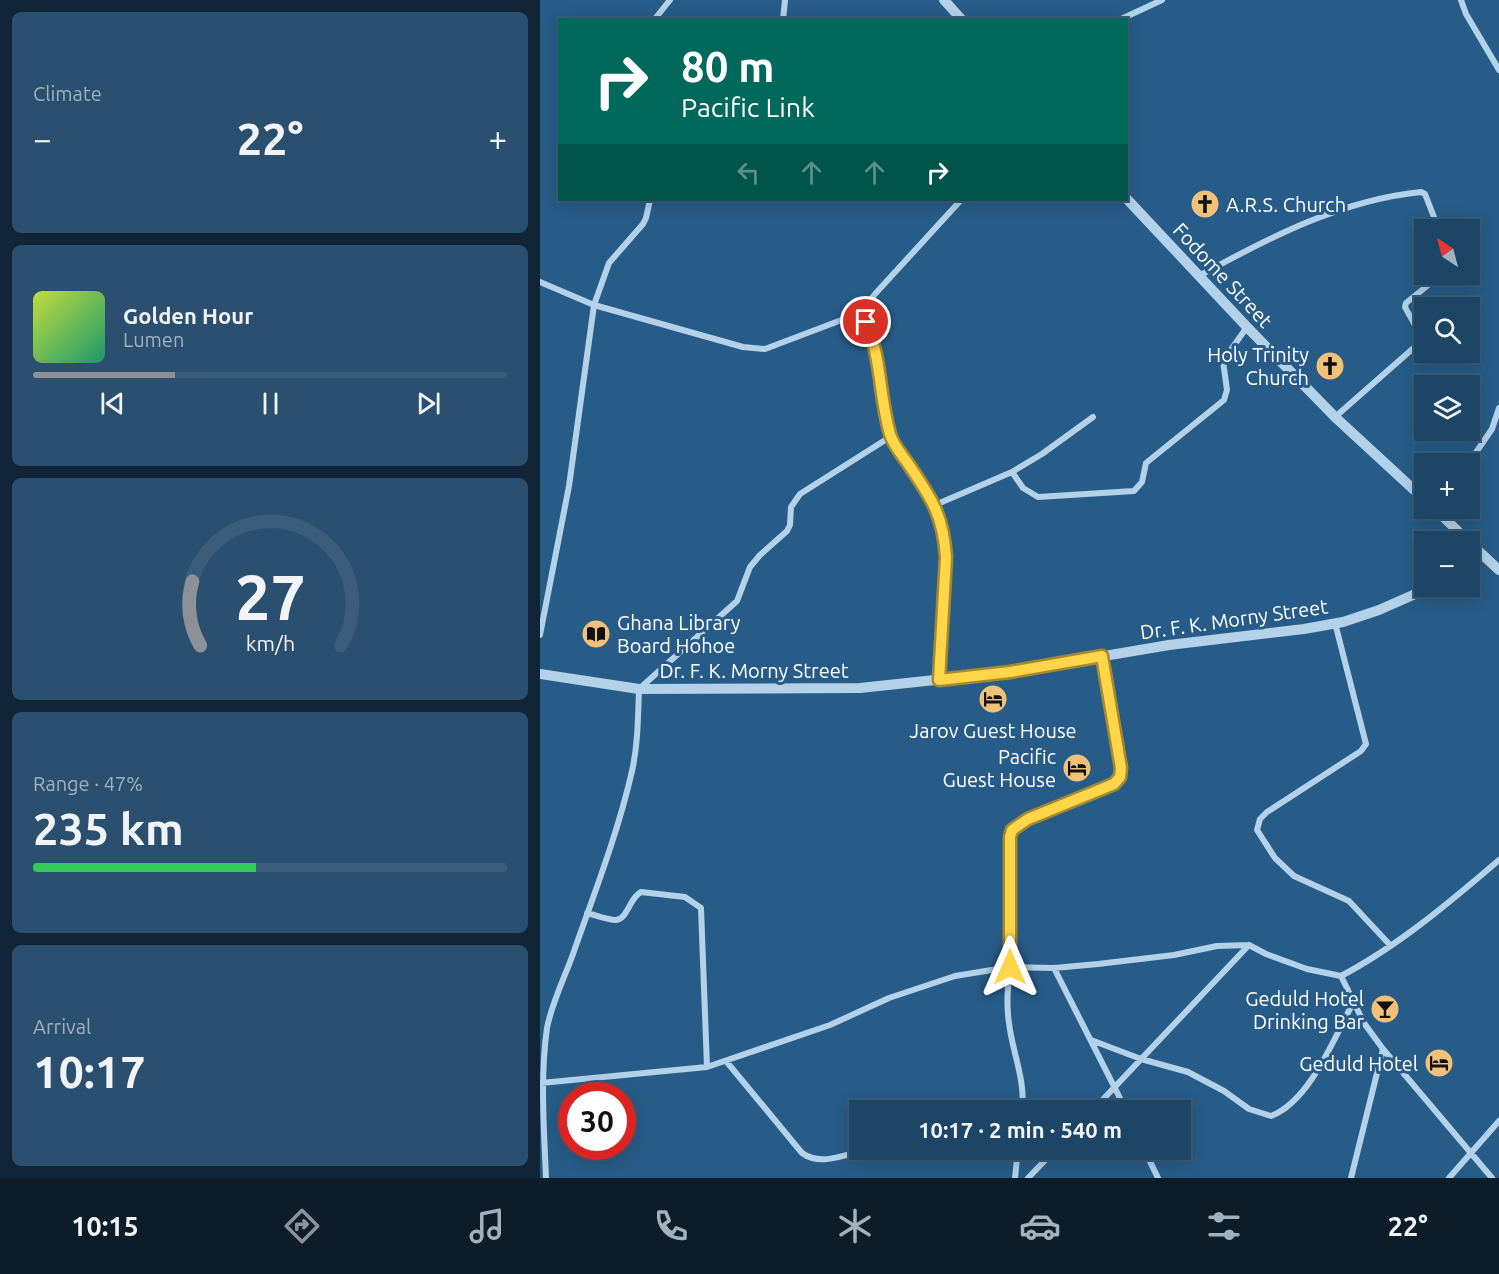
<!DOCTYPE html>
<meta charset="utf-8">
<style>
:root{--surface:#1d4566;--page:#2a4f6f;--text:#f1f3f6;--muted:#a0b1bf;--line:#3b5d7a;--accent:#8c9099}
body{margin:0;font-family:Ubuntu,sans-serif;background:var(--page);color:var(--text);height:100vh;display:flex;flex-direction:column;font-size:22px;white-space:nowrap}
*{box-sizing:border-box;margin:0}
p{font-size:20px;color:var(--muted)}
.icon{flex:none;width:33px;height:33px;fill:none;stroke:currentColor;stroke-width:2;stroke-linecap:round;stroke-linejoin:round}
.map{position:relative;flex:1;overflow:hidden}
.sheet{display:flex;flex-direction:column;gap:12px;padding:12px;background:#102638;width:540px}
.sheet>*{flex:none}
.hud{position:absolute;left:18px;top:18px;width:570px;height:183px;border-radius:0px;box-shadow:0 3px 15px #0003,0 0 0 2px var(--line);background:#00695c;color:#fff;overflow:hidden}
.needle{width:39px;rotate:324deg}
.controls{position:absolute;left:874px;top:219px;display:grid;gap:12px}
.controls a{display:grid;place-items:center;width:66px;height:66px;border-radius:0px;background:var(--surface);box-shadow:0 3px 15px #0003,0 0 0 2px var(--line);font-size:30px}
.speed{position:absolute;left:18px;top:1082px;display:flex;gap:12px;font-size:30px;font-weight:700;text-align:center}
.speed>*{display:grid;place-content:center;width:78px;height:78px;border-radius:50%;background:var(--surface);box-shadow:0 3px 15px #0003,0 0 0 2px var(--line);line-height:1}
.speed .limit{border:9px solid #d22;background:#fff;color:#111}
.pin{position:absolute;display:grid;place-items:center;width:51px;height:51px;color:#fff;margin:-26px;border:3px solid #fff;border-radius:50%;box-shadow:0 2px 6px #0007}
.me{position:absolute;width:66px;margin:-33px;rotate:0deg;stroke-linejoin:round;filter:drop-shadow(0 0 4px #0008)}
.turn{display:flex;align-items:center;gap:21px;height:126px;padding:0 24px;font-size:27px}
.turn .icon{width:78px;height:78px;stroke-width:2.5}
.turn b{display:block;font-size:42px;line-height:51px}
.lanes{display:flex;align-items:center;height:57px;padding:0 24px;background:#0003;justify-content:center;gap:30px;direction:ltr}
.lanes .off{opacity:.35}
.big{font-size:45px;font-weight:700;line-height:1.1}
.sheet .widget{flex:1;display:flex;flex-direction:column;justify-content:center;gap:9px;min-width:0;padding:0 21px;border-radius:9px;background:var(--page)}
.sheet .dial{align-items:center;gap:0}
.dial svg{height:156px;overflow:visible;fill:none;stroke:var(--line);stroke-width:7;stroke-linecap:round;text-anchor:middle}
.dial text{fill:var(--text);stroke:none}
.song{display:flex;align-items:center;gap:18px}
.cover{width:72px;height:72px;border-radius:9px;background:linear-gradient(135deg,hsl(70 70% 55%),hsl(160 70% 35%))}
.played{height:6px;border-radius:3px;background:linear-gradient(90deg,var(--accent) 30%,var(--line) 30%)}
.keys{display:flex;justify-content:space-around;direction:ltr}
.heat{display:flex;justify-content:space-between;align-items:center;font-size:33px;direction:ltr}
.charge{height:9px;border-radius:4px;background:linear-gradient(90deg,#34c759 47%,var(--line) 0)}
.trip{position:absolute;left:309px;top:1100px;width:342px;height:60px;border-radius:0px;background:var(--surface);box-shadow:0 3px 15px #0003,0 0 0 2px var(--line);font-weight:700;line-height:60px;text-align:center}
.tab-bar{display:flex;height:96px;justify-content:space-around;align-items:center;background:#0c1c29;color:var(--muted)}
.tab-bar .icon{width:42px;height:42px}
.tab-bar .on{color:var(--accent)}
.tab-bar b{font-size:27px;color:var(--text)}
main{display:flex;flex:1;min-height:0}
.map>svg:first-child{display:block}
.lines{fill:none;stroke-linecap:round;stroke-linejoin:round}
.minor{stroke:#b3d1e8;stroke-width:6}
.tertiary{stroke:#b3d1e8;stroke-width:10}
.route-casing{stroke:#a68a30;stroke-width:15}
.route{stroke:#ffd54a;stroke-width:10}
.labels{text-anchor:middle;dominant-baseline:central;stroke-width:6;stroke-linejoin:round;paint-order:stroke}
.poi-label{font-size:20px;fill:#fff;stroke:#275c88;text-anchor:end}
.street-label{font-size:20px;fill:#fff;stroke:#275c88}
</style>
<main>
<section class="sheet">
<div class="widget"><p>Climate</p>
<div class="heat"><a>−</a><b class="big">22°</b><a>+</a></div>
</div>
<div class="widget">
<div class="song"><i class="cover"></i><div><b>Golden Hour</b><p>Lumen</p></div></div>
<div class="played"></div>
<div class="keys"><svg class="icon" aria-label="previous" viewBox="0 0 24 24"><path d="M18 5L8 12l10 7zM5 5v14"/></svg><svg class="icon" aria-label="pause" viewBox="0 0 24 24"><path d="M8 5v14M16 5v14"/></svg><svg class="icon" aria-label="next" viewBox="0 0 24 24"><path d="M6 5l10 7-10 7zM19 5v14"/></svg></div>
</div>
<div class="widget dial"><svg viewBox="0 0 100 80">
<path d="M14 69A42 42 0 1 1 86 69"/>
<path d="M14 69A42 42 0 0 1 10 36" stroke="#8c9099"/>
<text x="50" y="56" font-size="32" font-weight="700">27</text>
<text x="50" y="72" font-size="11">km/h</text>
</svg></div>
<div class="widget"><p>Range · 47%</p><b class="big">235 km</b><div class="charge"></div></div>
<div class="widget"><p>Arrival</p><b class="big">10:17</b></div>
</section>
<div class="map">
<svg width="959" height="1178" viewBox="0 0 959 1178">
<rect width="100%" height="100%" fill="#275c88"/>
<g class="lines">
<path class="minor" d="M 921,0 L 926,14 L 959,70
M 114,20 L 130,0
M 243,20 L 245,0
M 579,20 L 622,0
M 659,276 C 728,238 801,200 881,192 L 885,194 L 899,230
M 0,282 L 54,305 L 203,347 L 225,349 L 320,313 L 335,294 L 421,200
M 320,313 L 329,330 L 340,367 L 344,409 L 350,437 L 395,505 L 405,540 L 406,557 L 399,680
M 795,417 L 877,345 C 882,332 871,319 865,307 L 866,303 L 902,274
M 928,464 L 952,429 L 959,408
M 472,472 L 483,488 L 498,497 L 594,491 L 602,482 L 606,463 L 684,400 L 687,390 L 683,361 L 707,327
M 395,505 L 472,472 L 502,454 L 553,417
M 795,623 L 826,744 L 821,751 L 727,812 L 720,819 L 717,830 L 735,858 L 754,876 L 809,901 L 850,945
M 0,635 L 29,486 L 54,305 L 69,263 L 103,224 L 106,218 L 110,200
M 562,656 L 581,769 L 580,777 L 574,784 L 488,819 L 472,830 L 470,837 L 470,967 L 514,968 L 558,964 L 634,955 L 677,946 L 709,945 L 726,954 L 767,969 L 801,976 C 858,946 910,902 959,860
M 47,913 C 55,915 67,920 76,920 C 88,919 89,898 101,892 L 145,897 L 161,908 L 167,1067
M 514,968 L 586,1110
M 801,976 L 824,1023 L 843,1049 L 952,1178
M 551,1040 L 601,1059 L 648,1072 L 684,1091 L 709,1109 L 731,1116 C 770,1101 794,1038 813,1003
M 186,1061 L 262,1153 C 281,1167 307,1154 329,1149
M 1,1083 L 167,1067 L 290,1025 L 349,998 L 415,976 L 470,967 C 468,985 466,1004 469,1023 C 472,1051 486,1081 482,1110
M 461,1110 L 483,1105
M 553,1110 L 709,945
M 604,1149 L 618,1178
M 6,1178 C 4,1128 0,1077 7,1028 C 12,1002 24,979 33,954 C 54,894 78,833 92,771 C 98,745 98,716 99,689 L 197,601 L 210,567 L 220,555 L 247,531 L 250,525 L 251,507 L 260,494 L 350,437
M 475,1178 L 478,1149
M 488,1178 L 516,1149
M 811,1178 L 843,1049
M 909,1178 L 959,1121"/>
<path class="tertiary" d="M 404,0 L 422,20
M 586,198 L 707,327 L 795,417 L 885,500
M 894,508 L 929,542
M 930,543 L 959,570
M 0,674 L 99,689 L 320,688 L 470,672 L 629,645 L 764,629 L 803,622 L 839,610 L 873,595 L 885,586"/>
</g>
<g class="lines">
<g class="route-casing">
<path id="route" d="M 326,322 C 342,360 339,396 350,434 C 353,445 363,456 369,465 C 392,499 403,515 406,557 L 399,680 L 470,672 L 562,656 L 581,768 L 580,777 L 574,784 L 488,819 L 472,830 L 470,837 L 470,967"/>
</g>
<use href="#route" class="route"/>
</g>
<defs>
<g id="church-disc" transform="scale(1.5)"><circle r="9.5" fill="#f1c179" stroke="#275c88"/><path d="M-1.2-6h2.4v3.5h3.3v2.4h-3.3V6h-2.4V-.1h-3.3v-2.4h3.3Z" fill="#111"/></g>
<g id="library-disc" transform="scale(1.5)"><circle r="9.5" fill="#f1c179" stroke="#275c88"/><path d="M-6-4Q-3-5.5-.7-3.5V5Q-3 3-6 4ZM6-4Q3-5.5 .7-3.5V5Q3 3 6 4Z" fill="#111"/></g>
<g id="hotel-disc" transform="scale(1.5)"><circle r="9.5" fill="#f1c179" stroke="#275c88"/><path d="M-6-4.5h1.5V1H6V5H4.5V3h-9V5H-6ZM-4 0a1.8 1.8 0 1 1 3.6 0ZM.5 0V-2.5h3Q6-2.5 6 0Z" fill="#111"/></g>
<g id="bar-disc" transform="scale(1.5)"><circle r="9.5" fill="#f1c179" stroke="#275c88"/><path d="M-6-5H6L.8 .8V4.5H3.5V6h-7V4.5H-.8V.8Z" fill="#111"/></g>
</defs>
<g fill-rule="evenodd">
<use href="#church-disc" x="665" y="204"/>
<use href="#church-disc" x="790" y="366"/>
<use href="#library-disc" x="56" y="634"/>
<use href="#hotel-disc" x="453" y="699"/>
<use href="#hotel-disc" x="537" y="768"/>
<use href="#bar-disc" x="845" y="1009"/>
<use href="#hotel-disc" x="899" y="1063"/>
</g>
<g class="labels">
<g class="poi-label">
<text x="686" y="204" text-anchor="start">A.R.S. Church</text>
<text x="769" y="354">Holy Trinity<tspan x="769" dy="23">Church</tspan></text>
<text x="77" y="622" text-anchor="start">Ghana Library<tspan x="77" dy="23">Board Hohoe</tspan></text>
<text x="453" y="730" text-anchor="middle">Jarov Guest House</text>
<text x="516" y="756">Pacific<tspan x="516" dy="23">Guest House</tspan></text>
<text x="824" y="998">Geduld Hotel<tspan x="824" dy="23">Drinking Bar</tspan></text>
<text x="878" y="1063">Geduld Hotel</text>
</g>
<g class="street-label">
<text transform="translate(683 275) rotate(47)">Fodome Street</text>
<text transform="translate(694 619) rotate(-8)">Dr. F. K. Morny Street</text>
<text x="214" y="670">Dr. F. K. Morny Street</text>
</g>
</g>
</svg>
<div class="controls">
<a><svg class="needle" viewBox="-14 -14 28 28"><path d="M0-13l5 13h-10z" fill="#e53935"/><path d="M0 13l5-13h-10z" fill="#a0b1bf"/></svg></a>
<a><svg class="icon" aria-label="search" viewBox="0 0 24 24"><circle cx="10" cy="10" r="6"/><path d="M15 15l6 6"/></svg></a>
<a><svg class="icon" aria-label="layers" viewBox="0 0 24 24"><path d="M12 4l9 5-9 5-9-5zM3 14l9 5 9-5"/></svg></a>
<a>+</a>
<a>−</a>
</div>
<div class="speed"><div class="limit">30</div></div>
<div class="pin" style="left:326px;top:322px;background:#d93025"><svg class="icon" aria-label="arrive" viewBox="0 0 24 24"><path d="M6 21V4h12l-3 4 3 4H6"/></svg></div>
<svg class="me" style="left:470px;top:967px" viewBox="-20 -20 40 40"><path d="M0-17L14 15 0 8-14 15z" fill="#ffd54a" stroke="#fff" stroke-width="4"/></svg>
<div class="trip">10:17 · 2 min · 540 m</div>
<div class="hud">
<div class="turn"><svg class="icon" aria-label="right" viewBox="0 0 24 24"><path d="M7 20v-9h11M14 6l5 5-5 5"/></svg><div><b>80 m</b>Pacific Link</div></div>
<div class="lanes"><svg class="icon off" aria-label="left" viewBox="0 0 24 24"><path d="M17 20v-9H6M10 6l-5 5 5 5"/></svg><svg class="icon off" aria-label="ahead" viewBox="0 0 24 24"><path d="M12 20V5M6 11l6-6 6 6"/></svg><svg class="icon off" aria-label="ahead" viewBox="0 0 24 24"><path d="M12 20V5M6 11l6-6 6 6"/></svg><svg class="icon" aria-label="right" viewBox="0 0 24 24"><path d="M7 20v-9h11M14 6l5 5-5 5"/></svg></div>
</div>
</div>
</main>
<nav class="tab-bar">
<b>10:15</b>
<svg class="icon on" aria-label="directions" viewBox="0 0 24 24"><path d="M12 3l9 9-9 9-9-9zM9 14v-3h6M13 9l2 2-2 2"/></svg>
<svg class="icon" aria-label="music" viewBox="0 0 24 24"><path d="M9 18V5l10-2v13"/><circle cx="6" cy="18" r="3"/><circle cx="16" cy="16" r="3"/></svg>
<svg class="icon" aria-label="phone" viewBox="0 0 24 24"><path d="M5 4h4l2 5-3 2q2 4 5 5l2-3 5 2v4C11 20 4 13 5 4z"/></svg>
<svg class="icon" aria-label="climate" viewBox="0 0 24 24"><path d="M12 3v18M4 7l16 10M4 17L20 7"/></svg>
<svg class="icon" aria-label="car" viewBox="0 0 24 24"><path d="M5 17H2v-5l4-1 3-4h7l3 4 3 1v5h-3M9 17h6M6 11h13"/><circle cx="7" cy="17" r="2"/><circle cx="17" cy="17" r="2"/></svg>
<svg class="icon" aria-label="filters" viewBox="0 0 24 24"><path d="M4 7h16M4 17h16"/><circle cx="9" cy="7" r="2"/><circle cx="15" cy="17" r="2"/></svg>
<b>22°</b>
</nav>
